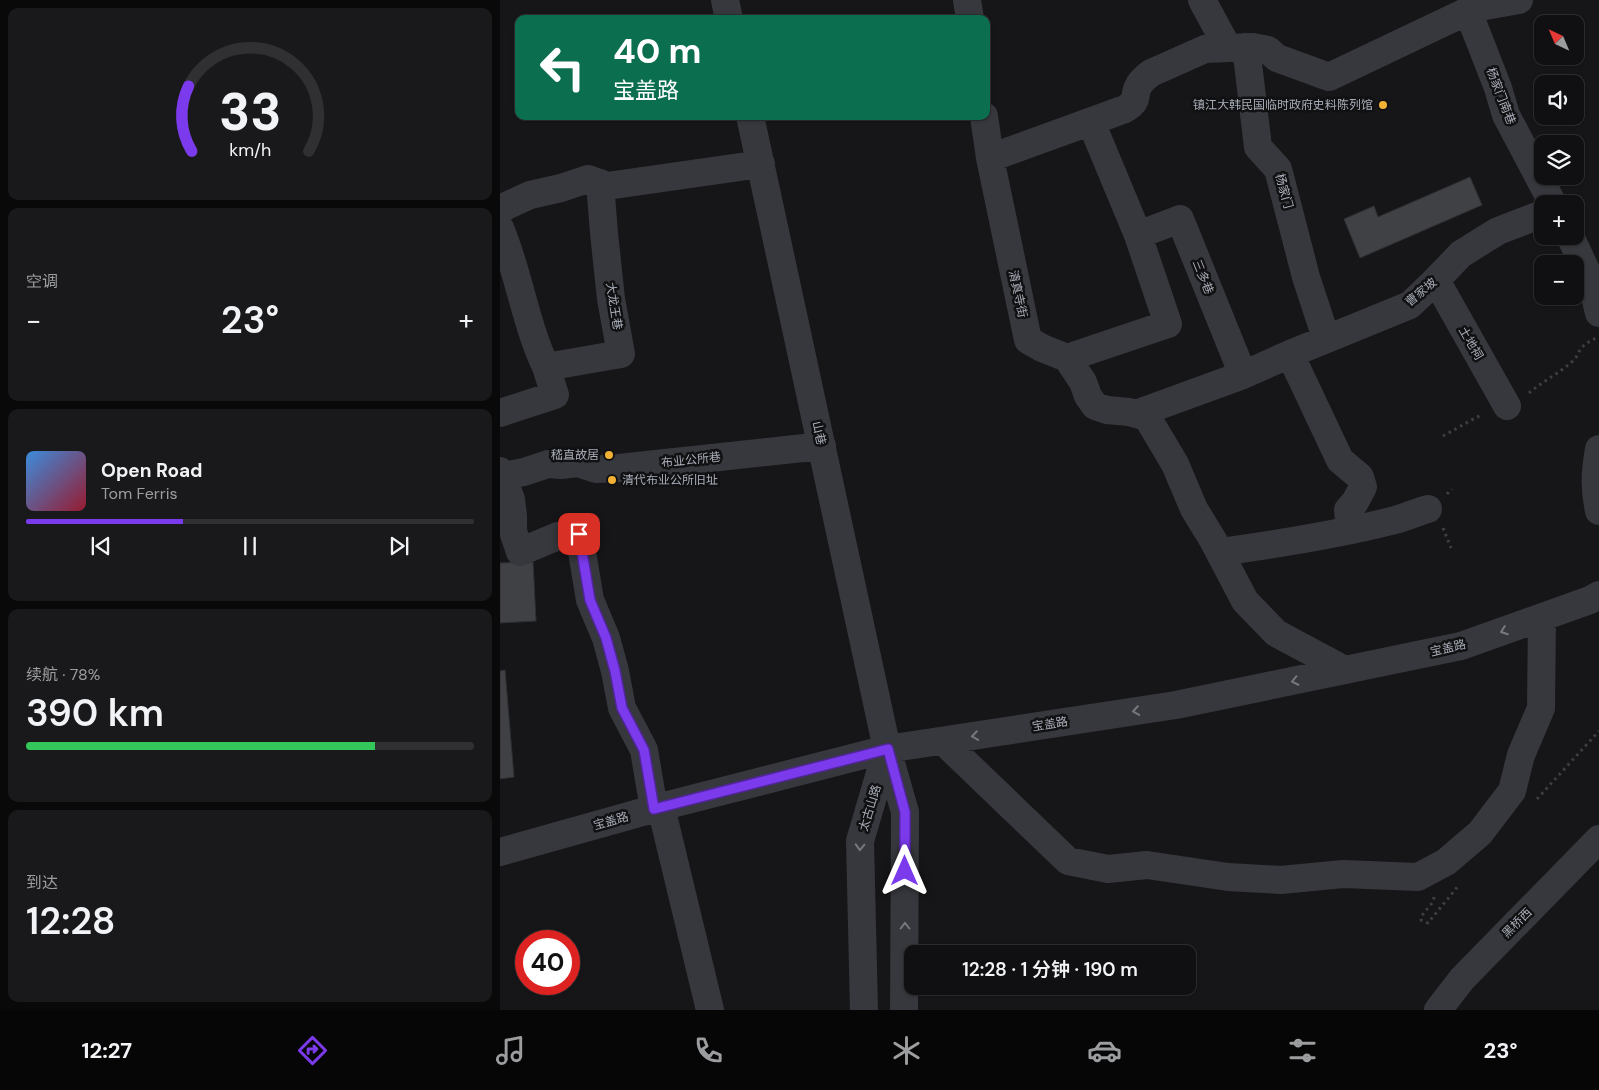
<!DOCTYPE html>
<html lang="zh">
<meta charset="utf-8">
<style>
:root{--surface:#101012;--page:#19191b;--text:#f1f3f6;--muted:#9c9d9f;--line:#303032;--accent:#7c3aed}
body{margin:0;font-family:"DM Sans","Noto Sans SC",sans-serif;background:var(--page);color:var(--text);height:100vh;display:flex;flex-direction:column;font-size:19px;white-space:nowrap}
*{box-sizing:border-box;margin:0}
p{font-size:16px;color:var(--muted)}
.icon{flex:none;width:28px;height:28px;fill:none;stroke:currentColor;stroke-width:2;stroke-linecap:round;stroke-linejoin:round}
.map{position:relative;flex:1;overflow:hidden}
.sheet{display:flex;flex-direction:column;gap:8px;padding:8px;background:#09090a;width:500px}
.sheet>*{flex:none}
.hud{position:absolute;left:15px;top:15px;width:475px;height:105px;border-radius:10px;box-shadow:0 1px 4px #0004,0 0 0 1px var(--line);background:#0b6e4f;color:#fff;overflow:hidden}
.needle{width:32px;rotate:316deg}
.fabs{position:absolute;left:1034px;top:15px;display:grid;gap:10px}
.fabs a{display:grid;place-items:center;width:50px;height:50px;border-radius:10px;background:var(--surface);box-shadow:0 1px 4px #0004,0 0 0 1px var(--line);font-size:25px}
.speed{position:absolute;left:15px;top:930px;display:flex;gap:10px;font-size:25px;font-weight:700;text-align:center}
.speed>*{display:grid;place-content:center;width:65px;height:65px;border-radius:50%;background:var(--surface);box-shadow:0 1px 4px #0004,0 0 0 1px var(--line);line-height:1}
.speed .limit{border:8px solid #d22;background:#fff;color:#111}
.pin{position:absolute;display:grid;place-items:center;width:42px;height:42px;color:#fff;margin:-21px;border-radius:10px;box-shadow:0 2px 8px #0006}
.me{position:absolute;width:55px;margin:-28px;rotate:0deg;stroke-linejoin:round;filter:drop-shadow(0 0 4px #0008)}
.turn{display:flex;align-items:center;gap:18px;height:105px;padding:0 15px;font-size:22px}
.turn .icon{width:65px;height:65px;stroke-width:2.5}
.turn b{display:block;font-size:35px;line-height:42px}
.big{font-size:38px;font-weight:600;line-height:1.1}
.sheet .tile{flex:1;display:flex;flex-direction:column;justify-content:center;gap:8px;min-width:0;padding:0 18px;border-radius:10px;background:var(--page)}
.sheet .dial{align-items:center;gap:0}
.dial svg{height:130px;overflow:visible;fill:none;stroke:var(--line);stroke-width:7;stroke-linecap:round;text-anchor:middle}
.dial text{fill:var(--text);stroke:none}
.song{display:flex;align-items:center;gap:15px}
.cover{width:60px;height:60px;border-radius:8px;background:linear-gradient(135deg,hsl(210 70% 55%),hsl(350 70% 35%))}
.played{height:5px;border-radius:2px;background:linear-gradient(90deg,var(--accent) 35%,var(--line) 35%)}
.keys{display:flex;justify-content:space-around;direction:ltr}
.heat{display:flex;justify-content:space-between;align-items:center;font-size:28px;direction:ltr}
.charge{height:8px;border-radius:4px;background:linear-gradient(90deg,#34c759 78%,var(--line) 0)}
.trip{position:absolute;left:404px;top:945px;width:292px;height:50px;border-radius:10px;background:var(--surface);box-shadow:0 1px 4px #0004,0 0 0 1px var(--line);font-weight:600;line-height:50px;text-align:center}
.dock{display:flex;height:80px;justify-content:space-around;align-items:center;background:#060607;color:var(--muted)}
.dock .icon{width:35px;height:35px}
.dock .on{color:var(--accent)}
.dock b{font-size:22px;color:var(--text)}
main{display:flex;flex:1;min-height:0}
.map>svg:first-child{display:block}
.building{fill:#404145;stroke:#303034}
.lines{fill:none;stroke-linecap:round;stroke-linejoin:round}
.path{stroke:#3d3f44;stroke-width:3;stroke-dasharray:2.5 4;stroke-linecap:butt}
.minor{stroke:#37383d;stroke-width:28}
.oneway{stroke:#757881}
.route-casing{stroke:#51269a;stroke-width:12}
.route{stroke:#7c3aed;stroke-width:9}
.poi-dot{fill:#f2b134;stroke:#111113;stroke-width:2}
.labels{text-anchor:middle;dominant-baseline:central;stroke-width:5;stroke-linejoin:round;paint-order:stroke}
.street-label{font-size:12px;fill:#a8adb8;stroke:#111113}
.poi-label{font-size:12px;fill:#a8adb8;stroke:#111113;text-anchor:end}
</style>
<main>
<section class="sheet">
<div class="tile dial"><svg viewBox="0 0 100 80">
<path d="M14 69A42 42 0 1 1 86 69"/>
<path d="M14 69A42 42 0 0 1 12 29" stroke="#7c3aed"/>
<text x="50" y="56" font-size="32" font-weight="700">33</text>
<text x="50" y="72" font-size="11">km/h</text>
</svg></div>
<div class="tile"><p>空调</p>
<div class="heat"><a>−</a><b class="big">23°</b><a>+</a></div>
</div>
<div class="tile">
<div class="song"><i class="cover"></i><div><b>Open Road</b><p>Tom Ferris</p></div></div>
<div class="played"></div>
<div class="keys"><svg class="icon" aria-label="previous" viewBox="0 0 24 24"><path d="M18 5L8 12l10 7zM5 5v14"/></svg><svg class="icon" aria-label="pause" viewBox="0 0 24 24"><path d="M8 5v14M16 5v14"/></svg><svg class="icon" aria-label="next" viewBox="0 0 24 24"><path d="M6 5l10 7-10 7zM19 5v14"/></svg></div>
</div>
<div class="tile"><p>续航 · 78%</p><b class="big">390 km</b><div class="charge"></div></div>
<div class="tile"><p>到达</p><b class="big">12:28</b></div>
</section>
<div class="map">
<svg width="1099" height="1010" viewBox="0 0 1099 1010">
<rect width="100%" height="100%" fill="#161618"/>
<path class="building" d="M 970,177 L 982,205 L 860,258 L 844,219 L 874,206 L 878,217 Z
M 33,562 L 36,621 L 0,623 L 0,563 Z
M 5,670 L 14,777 L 0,779 L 0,671 Z"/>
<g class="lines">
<path class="path" d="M 1029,393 C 1043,381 1060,373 1074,360 C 1077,357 1078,353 1080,350 C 1084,344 1090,341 1096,338
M 943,436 L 977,417 L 983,415
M 947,494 L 952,489
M 943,528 L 951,548
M 1037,799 L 1099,731
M 934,897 C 933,907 922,910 921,920 L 928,923 L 959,885"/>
<path class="minor" d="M 225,0 L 229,19
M 467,0 L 470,19
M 702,0 L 723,39 L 723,48
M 968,11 L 998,88 L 1006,115 L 1053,204
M 746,47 L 758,147 L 778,169 L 806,277 L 826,338
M 250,116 L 387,749 L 405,812 L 404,1010
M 484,116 L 490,158 L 528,340 L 542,348 L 567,358 L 583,382 L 588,396 L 595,406 L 607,410 L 629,412 L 647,417 L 675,464 L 694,509 L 713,540 L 745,601 L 776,633 L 845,670
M 591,122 L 638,235 L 680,219 L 743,375
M 490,158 L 625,109 C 641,99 632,97 639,85 C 642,80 647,76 651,73 L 705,49 L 753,47 L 768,50 L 777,58 L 829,77 L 974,8 L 1019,0
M 0,210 L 6,206 L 30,195 L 61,188 L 88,179 L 107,186 L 261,164
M 0,228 C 19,273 25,323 46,367
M 1070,236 L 1092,283 L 1099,313
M 936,280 L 1007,406
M 567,358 L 668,324 L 638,235
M 0,413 L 55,395 L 46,367 L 121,354 L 111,299 L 104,233 L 100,183
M 636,414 L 743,375 L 790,354
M 1099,449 C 1095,472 1094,488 1099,511
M 0,471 L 11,499 L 13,516 L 13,531 L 20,552 L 58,536 L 79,534 L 90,600 L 106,638 L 115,671 L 122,708 L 144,750 L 154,809
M 3,476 L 24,472 L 48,464 L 61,465 L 78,463 L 96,469 L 119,468 L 322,446
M 850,530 L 848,510 L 855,502 L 863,487 L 860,477 L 840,460 L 790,354 L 910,305 L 936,280 L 961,254 L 998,231 L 1042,214
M 720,552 C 778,544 837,535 895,520 C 906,517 917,512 928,509
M 443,741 L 568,861 L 608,869 L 647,865 L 728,877 L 781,880 L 843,874 L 918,877 L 946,862 L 980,833 L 1012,791 L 1021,755 L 1041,708 L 1042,617
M 161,807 L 210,1010
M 0,852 L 164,806 L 387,749 L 676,705 L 961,646 L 1090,600 L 1099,595
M 364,1010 L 360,841 L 387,749
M 938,1010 L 962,979 L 1099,839"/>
</g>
<defs><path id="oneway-chevron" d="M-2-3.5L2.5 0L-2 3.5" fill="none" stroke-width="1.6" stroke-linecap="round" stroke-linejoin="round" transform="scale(1.25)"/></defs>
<g class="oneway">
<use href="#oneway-chevron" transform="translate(1004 631) rotate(160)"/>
<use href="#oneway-chevron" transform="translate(795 681) rotate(168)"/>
<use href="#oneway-chevron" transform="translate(636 711) rotate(171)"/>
<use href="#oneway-chevron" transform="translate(475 736) rotate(171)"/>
<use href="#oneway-chevron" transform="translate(360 847) rotate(92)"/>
<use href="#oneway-chevron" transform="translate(405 926) rotate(-90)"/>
</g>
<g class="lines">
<g class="route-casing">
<path id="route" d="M 79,534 L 90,600 L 106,638 L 115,671 L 122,708 L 144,750 L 154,809 L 388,749 L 405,812 L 405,871"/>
</g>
<use href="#route" class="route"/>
</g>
<g class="poi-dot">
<circle cx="883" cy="105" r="5"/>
<circle cx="109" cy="455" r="5"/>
<circle cx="112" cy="480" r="5"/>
</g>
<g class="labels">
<g class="street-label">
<text transform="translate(1001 96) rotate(69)">杨家门南巷</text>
<text transform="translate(784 191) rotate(75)">杨家门</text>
<text transform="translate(703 277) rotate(68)">三多巷</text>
<text transform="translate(921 292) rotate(-40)">曹家坡</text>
<text transform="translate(518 294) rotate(78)">清真寺街</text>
<text transform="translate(114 306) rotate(81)">大龙王巷</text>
<text transform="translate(971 343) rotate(60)">土地祠</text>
<text transform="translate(319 433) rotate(77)">山巷</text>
<text transform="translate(191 460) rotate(-6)">布业公所巷</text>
<text transform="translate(948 648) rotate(-13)">宝盖路</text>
<text transform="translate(550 724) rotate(-9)">宝盖路</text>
<text transform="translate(370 808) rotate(-73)">太古山路</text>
<text transform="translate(111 821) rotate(-16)">宝盖路</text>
<text transform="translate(1017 923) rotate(-45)">黑桥西</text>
</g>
<g class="poi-label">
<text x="873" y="105">镇江大韩民国临时政府史料陈列馆</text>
<text x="99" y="455">嵇直故居</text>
<text x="122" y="480" text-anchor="start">清代布业公所旧址</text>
</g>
</g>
</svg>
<div class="fabs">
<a><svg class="needle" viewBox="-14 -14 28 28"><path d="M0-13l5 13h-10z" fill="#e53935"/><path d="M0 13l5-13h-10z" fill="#9c9d9f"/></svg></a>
<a><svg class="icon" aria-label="sound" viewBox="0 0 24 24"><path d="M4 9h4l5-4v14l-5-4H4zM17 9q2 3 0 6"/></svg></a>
<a><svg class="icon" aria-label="layers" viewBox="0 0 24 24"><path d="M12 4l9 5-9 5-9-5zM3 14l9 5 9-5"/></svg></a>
<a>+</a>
<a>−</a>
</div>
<div class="speed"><div class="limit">40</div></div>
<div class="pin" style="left:79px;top:534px;background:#d93025"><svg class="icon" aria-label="arrive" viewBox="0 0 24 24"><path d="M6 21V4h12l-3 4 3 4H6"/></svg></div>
<svg class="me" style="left:405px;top:871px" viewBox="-20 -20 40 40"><path d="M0-17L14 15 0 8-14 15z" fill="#7c3aed" stroke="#fff" stroke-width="4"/></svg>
<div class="trip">12:28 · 1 分钟 · 190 m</div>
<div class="hud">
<div class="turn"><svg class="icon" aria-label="left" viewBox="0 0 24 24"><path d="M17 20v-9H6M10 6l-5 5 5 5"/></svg><div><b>40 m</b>宝盖路</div></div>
</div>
</div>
</main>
<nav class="dock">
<b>12:27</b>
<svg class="icon on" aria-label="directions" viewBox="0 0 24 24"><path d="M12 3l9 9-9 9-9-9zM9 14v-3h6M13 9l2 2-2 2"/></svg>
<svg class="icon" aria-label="music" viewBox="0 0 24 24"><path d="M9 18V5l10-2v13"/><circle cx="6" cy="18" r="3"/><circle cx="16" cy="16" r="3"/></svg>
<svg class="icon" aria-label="phone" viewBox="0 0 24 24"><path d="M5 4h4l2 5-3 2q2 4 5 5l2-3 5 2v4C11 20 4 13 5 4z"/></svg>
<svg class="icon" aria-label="climate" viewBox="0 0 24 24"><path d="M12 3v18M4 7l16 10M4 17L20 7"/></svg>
<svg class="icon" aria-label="car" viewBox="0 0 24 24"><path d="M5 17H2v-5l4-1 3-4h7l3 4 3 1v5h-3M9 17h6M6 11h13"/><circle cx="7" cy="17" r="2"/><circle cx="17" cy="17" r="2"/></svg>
<svg class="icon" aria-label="filters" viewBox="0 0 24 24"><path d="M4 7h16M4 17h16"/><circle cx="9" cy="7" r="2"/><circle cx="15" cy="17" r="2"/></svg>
<b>23°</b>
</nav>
